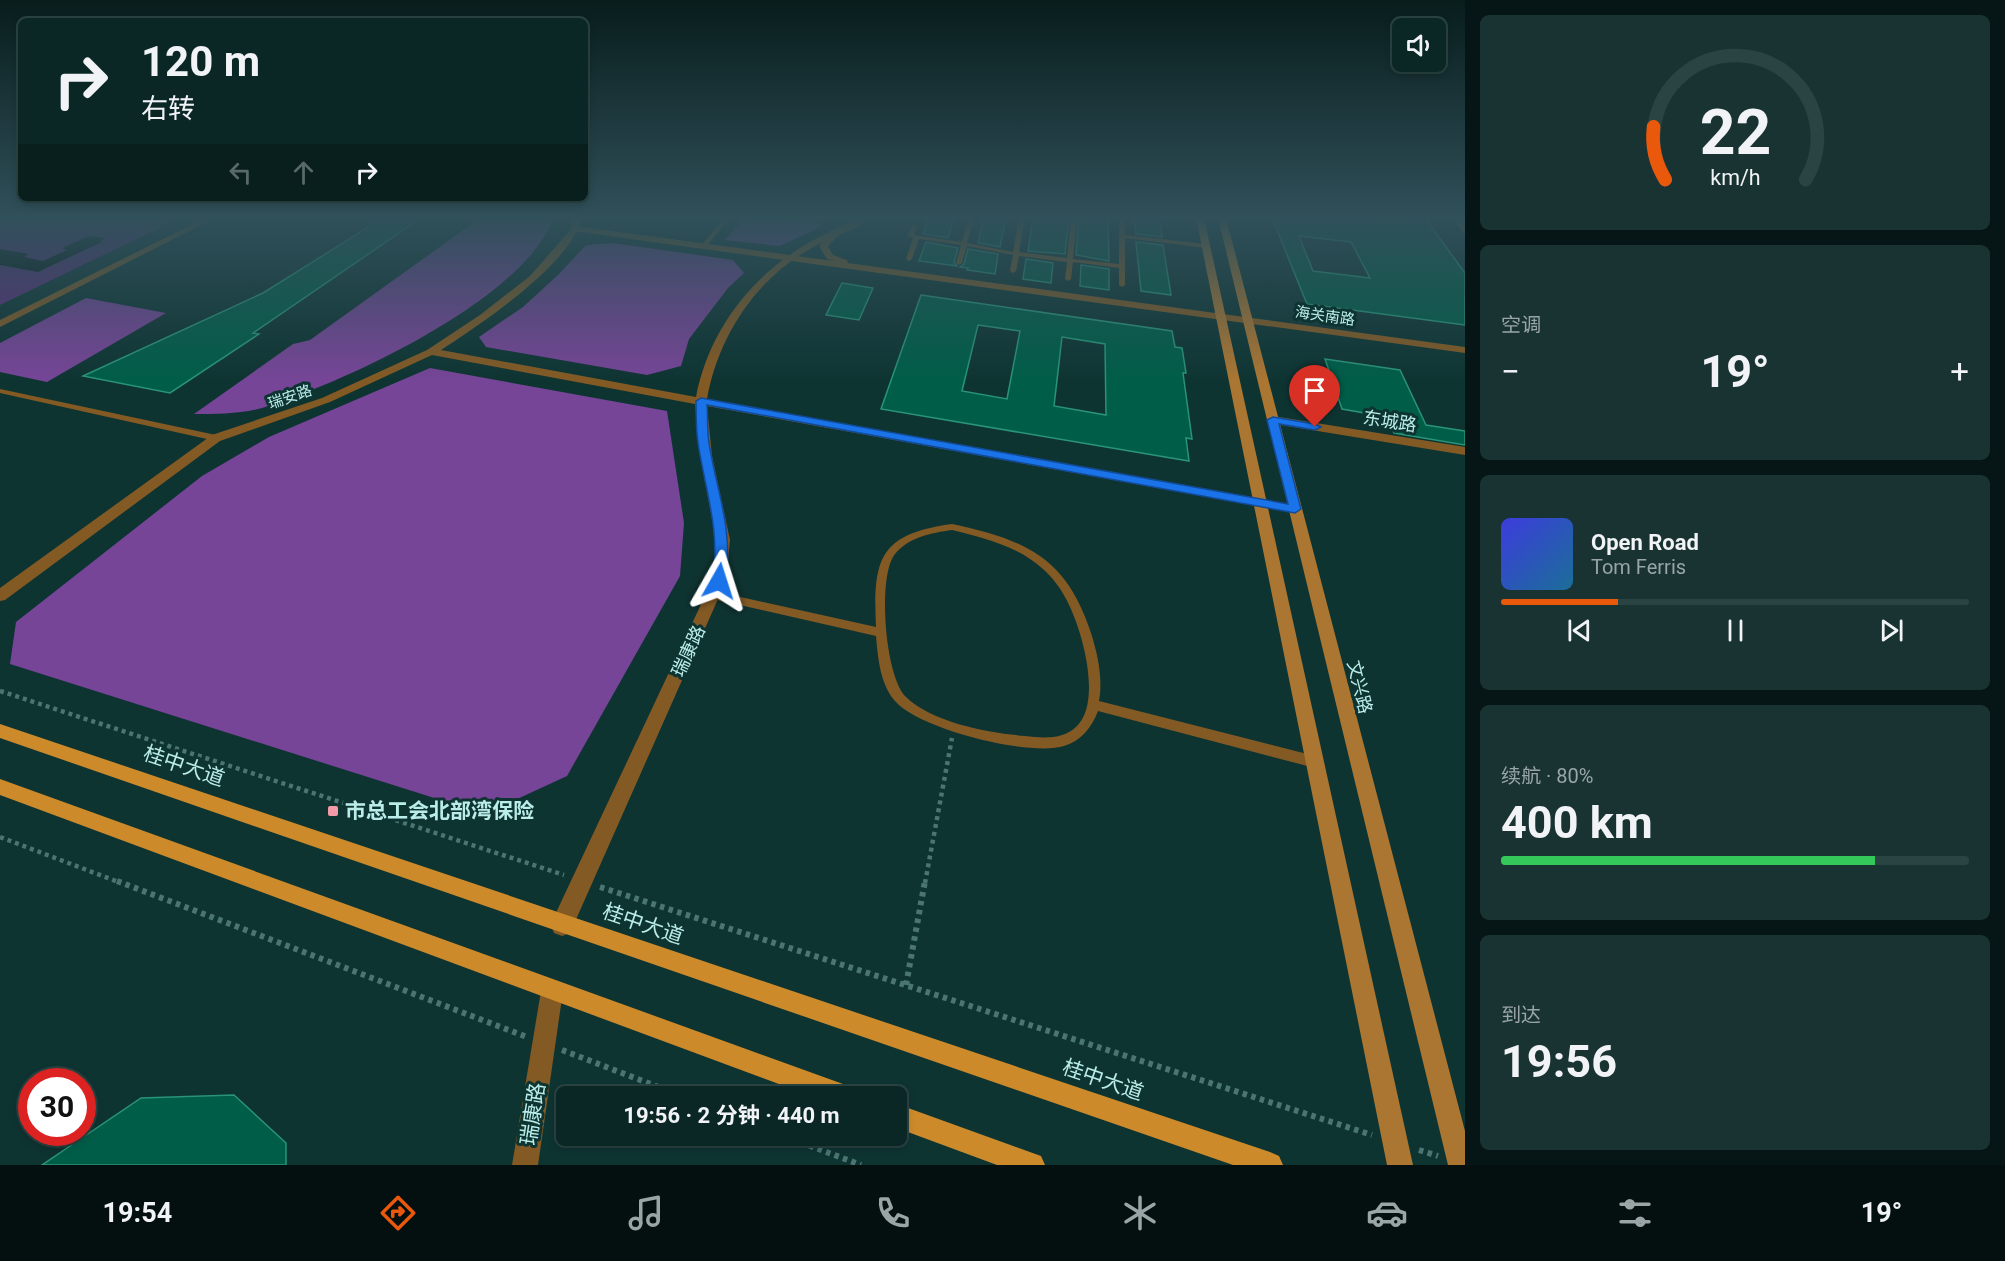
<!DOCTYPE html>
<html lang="zh">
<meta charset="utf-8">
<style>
:root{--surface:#0a2726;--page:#183332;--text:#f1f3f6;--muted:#99a5a7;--line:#2a4443;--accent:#ea580c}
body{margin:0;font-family:Roboto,"Noto Sans SC",sans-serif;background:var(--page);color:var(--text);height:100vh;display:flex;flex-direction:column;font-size:22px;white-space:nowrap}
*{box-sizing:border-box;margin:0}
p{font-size:20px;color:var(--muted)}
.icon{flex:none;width:33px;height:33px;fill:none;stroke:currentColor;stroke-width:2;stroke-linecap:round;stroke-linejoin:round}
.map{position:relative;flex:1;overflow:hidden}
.panel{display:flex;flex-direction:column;gap:15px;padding:15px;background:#061515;width:540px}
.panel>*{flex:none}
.hud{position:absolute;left:18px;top:18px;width:570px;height:183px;border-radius:9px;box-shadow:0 3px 9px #0003,0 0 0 2px var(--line);background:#0a2726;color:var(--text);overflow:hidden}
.fabs{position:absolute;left:1392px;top:18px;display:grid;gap:12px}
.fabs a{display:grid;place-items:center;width:54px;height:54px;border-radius:9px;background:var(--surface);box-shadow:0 3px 9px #0003,0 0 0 2px var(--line);font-size:30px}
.speed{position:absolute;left:18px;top:1068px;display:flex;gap:12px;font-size:30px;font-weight:700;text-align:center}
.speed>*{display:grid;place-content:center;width:78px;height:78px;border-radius:50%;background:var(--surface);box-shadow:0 3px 9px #0003,0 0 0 2px var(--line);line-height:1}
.speed .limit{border:9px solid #d22;background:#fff;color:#111}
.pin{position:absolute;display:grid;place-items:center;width:51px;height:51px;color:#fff;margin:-62px -26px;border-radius:50% 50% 50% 0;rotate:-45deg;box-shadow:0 0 6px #0007}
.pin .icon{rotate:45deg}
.me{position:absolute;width:66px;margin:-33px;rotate:6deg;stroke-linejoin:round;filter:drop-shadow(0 0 4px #0008)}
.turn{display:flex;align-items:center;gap:21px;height:126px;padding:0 24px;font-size:27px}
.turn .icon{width:78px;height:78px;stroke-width:2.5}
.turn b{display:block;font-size:42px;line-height:51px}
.lanes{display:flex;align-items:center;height:57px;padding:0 24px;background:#0003;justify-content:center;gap:30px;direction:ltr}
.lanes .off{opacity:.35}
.big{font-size:45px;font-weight:700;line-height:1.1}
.panel .widget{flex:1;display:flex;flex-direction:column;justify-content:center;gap:9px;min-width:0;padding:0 21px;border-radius:9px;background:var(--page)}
.panel .dial{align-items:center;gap:0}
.dial svg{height:156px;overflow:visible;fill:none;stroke:var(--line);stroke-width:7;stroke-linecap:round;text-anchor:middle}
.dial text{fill:var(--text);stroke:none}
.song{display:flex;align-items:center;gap:18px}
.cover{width:72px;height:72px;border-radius:9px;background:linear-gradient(135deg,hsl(240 70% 55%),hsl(200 70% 35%))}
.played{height:6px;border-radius:3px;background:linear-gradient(90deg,var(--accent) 25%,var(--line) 25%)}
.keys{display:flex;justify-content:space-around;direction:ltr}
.heat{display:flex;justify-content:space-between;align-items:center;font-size:33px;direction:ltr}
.charge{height:9px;border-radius:4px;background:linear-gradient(90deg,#34c759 80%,var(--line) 0)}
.trip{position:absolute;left:556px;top:1086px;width:351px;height:60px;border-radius:9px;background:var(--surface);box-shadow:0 3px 9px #0003,0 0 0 2px var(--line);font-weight:700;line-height:60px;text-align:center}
.tab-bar{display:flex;height:96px;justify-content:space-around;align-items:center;background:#04100f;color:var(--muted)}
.tab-bar .icon{width:42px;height:42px}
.tab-bar .active{color:var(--accent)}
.tab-bar b{font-size:27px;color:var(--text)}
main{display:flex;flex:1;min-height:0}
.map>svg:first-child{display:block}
.green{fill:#5e2e7c}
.forest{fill:#764597}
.water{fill:#041817}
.building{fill:#005d48;stroke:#299477;stroke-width:1.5;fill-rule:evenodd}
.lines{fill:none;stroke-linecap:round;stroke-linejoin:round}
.path-far1{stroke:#4a7572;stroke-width:4.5;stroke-dasharray:4 4;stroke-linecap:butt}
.path{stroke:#4a7572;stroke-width:6;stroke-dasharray:4.5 4.5;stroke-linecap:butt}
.service{fill:#845a24;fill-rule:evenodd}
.minor{fill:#845a24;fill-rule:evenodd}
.tertiary{fill:#845a24;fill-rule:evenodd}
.secondary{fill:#ab7632;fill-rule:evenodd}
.primary{fill:#cd8a2b;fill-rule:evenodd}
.route{fill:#1a73e8;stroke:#114b97;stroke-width:1.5}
.poi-dot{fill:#f39aa7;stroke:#0e3432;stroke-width:2}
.labels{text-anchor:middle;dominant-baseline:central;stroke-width:6;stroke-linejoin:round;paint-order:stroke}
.far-street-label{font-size:15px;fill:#baede9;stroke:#0e3432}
.street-label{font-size:18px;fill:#baede9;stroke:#0e3432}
.near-street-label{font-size:21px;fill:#baede9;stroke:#0e3432}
.near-poi-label{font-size:21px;font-weight:bold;fill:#baede9;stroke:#0e3432;text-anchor:start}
</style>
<main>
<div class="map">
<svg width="1465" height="1165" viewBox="0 0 1465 1165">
<rect width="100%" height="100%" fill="#0e3432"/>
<path class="green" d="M 0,218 L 180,218 L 0,305 Z"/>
<path class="forest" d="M 480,218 L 553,218 C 526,299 341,384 262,408 C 241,414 217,414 194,414 L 293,344 L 310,340 Z
M 744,218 L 775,218 L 824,225 L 780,246 L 725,240 Z
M 613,243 L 733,260 L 744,273 L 728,288 L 689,339 L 681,366 L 647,375 L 486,347 L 479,337 L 523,307 L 559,274 L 586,245 Z
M 86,298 L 166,313 L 47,382 L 0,372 L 0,343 Z
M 430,368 L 667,411 L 684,523 L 680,576 L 567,776 L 485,814 L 10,664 L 16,622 L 202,476 L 269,437 Z"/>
<path class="water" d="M 89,236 L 105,238 L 100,241 L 102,242 L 38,272 L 0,265 L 0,249 L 29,254 L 24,257 L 43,261 L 67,250 L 62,248 Z"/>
<path class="building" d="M 376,218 L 421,218 L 253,333 L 259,334 L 170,393 L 83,376 L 263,293 L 370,226 Z
M 937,218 L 954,218 L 948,238 L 923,234 L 928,220 L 937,221 Z
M 984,218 L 1006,218 L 1000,247 L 978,243 Z
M 1033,218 L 1069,218 L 1065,254 L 1028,251 Z
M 1079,218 L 1108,218 L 1109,261 L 1076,255 Z
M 1134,218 L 1160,218 L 1162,237 L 1136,234 Z
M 1272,218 L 1362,218 L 1405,223 L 1406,218 L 1425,218 L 1465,273 L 1465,325 L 1307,304 ZM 1299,236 L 1351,242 L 1370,278 L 1313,271 Z
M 926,242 L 958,248 L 954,262 L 957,266 L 919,261 Z
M 1136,242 L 1163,245 L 1171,295 L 1141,291 Z
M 968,249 L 998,254 L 995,274 L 967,270 L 968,268 L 960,267 L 964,264 Z
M 1026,259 L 1053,263 L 1051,283 L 1023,279 Z
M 1081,265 L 1109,269 L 1109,290 L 1080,286 Z
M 842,283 L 873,288 L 859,320 L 826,315 Z
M 921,295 L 1172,331 L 1175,347 L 1182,348 L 1186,373 L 1183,373 L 1192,439 L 1186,438 L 1189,461 L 881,409 ZM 978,325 L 1020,331 L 1007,399 L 962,391 ZM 1062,337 L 1105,344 L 1106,415 L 1054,406 Z
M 1325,359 L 1400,370 L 1426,425 L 1465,431 L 1465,445 L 1394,433 L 1387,417 L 1342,409 Z
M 234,1095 L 286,1143 L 286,1165 L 42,1165 L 141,1098 Z"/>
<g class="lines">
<path class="path-far1" d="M 0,691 L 564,875
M 0,837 L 121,883
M 925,883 L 952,738"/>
<path class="path" d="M 117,881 L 527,1037
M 600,887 L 1372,1135
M 906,985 L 925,881
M 562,1050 L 682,1096
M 784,1136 L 861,1165
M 1419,1150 L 1438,1156"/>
<path class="service" d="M 724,218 L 730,218 L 705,248 L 701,248 L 701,246 Z
M 788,218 L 828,218 L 816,223 Z
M 968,218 L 974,218 L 967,243 L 1013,252 L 1019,218 L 1025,218 L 1019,252 L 1067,258 L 1071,218 L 1077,218 L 1073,259 L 1119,264 L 1119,218 L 1125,218 L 1125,235 L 1206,244 L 1209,246 L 1206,248 L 1125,238 L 1125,285 L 1122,287 L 1119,285 L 1119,268 L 1073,262 L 1071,279 L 1068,281 L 1065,279 L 1067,262 L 1019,256 L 1016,271 L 1013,273 L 1010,271 L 1013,255 L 967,246 L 962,263 L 959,265 L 956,263 L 961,245 L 919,239 L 912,259 L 909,261 L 906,259 L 913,238 L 907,236 L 913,225 L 918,226 L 914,235 L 962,242 Z
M 0,389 L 216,435 L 220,438 L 216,441 L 0,393 Z
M 952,524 C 1026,540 1066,557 1091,633 C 1098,655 1103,679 1099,701 L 1315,756 L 1320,758 L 1321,762 L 1320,766 L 1315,768 L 1098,711 C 1092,727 1081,741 1064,746 C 1029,757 919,729 895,701 C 880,684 878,658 876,636 L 713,599 L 708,595 L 713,591 L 876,627 C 873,559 879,534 952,524 ZM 952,530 C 984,538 1018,546 1043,569 C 1052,577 1059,586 1065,597 C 1081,625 1103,700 1077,726 C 1064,740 1043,738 1025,736 C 989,733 933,723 906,697 C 885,678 877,576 895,554 C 909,537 931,533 952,530 Z"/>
<path class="minor" d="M 205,218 L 215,218 L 0,327 L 0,320 Z
M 573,218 L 581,218 C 573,263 478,326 441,350 L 696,397 C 710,324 759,267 823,235 C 839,227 854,218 871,218 C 859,229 827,239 810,249 C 755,280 718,337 707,399 L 1295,505 L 1302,509 L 1295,513 L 707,406 L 712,456 L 730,540 L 726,581 L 570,933 L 562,936 L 554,933 L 551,925 L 554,917 L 712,581 L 716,540 L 700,456 L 695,404 L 432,355 L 330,402 L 220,441 L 5,600 L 0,601 L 0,588 L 212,435 L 322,398 L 427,350 L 480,315 L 530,276 L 571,229 Z
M 1451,218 L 1459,218 L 1465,225 L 1465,234 Z
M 1273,416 L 1465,447 L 1465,455 L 1269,423 L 1269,417 Z
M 552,980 L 560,983 L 563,991 L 538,1165 L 512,1165 L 541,991 L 544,983 Z"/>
<path class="tertiary" d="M 575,226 L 834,261 L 827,259 L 819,246 L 841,226 L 845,229 L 828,246 L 833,255 L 847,260 L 848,263 L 1465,347 L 1465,353 L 572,231 L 571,229 Z"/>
<path class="secondary" d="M 1196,218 L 1204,218 L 1413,1165 L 1387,1165 Z
M 1218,218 L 1226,218 L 1465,1131 L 1465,1165 L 1448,1165 Z"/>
<path class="primary" d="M 0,724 L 1270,1152 L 1279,1156 L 1283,1165 L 1233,1165 L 0,738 Z
M 0,779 L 843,1084 L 852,1087 L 855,1096 L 811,1096 L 0,795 Z
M 897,1104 L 1041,1156 L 1045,1165 L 997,1165 L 897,1128 Z"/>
</g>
<linearGradient id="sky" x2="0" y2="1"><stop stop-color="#081d1c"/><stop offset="0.57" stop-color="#30505a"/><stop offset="1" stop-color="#30505a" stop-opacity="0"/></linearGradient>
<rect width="1465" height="381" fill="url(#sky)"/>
<path class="route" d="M 701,398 L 1288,504 L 1267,420 L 1273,417 L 1315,424 L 1321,427 L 1315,430 L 1279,424 L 1301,509 L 1295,513 L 707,405 C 708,417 707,430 709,443 C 717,493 733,527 726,581 L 719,586 L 713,581 C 720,528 706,494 698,443 C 696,429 696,415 696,401 Z"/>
<rect class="poi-dot" x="327" y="805" width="12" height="12" rx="3"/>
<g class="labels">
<g class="far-street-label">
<text transform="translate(1325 316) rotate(8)">海关南路</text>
<text transform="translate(290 397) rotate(-19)">瑞安路</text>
</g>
<g class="street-label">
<text transform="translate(1390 421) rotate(9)">东城路</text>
<text transform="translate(688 651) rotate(-65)">瑞康路</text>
<text transform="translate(1360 687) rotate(76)">文兴路</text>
</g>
<g class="near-street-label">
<text transform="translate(184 766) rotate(19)">桂中大道</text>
<text transform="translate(643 924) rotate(19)">桂中大道</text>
<text transform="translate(1103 1080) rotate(19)">桂中大道</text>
<text transform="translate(533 1114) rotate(-81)">瑞康路</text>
</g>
<g class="near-poi-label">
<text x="345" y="811">市总工会北部湾保险</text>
</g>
</g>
</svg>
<div class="fabs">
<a><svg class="icon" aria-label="sound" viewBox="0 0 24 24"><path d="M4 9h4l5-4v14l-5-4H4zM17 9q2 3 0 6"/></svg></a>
</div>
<div class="speed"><div class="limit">30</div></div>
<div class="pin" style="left:1315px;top:427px;background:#d93025"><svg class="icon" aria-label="arrive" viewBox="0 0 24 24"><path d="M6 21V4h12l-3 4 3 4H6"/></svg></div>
<svg class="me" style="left:719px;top:581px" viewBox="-20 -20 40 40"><path d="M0-17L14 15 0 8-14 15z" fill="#1a73e8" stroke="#fff" stroke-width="4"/></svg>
<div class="trip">19:56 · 2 分钟 · 440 m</div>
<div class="hud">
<div class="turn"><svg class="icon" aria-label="right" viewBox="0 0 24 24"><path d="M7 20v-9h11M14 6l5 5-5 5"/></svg><div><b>120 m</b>右转</div></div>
<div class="lanes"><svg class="icon off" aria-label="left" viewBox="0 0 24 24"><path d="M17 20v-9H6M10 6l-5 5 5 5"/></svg><svg class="icon off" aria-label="ahead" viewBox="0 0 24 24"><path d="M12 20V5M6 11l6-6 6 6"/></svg><svg class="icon" aria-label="right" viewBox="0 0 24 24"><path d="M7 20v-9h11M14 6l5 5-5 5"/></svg></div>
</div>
</div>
<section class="panel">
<div class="widget dial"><svg viewBox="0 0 100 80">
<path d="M14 69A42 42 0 1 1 86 69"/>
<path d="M14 69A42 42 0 0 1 8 42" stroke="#ea580c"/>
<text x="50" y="56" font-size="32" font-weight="700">22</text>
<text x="50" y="72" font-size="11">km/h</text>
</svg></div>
<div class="widget"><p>空调</p>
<div class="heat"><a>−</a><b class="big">19°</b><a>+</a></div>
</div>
<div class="widget">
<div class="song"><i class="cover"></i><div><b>Open Road</b><p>Tom Ferris</p></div></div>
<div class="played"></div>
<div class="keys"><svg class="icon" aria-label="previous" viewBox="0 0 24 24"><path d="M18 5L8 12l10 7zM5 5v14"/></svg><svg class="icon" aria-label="pause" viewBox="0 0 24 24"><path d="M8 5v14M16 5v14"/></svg><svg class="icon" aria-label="next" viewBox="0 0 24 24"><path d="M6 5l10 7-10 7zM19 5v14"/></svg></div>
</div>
<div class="widget"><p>续航 · 80%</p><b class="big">400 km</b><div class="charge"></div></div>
<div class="widget"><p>到达</p><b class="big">19:56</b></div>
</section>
</main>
<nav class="tab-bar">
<b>19:54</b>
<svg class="icon active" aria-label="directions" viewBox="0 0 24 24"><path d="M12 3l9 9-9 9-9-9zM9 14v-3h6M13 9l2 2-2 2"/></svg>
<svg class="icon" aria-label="music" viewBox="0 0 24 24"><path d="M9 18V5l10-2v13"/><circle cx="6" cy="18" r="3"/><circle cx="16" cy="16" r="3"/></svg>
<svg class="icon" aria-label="phone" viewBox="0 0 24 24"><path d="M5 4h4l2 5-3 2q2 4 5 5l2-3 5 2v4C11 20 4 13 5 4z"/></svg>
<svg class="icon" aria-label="climate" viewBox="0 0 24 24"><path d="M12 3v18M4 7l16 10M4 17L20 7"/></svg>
<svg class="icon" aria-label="car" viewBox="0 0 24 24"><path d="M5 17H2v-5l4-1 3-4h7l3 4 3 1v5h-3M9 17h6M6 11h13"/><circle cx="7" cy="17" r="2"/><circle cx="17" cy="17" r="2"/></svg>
<svg class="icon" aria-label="filters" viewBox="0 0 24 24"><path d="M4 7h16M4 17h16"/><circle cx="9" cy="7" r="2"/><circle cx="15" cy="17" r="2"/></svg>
<b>19°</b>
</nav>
